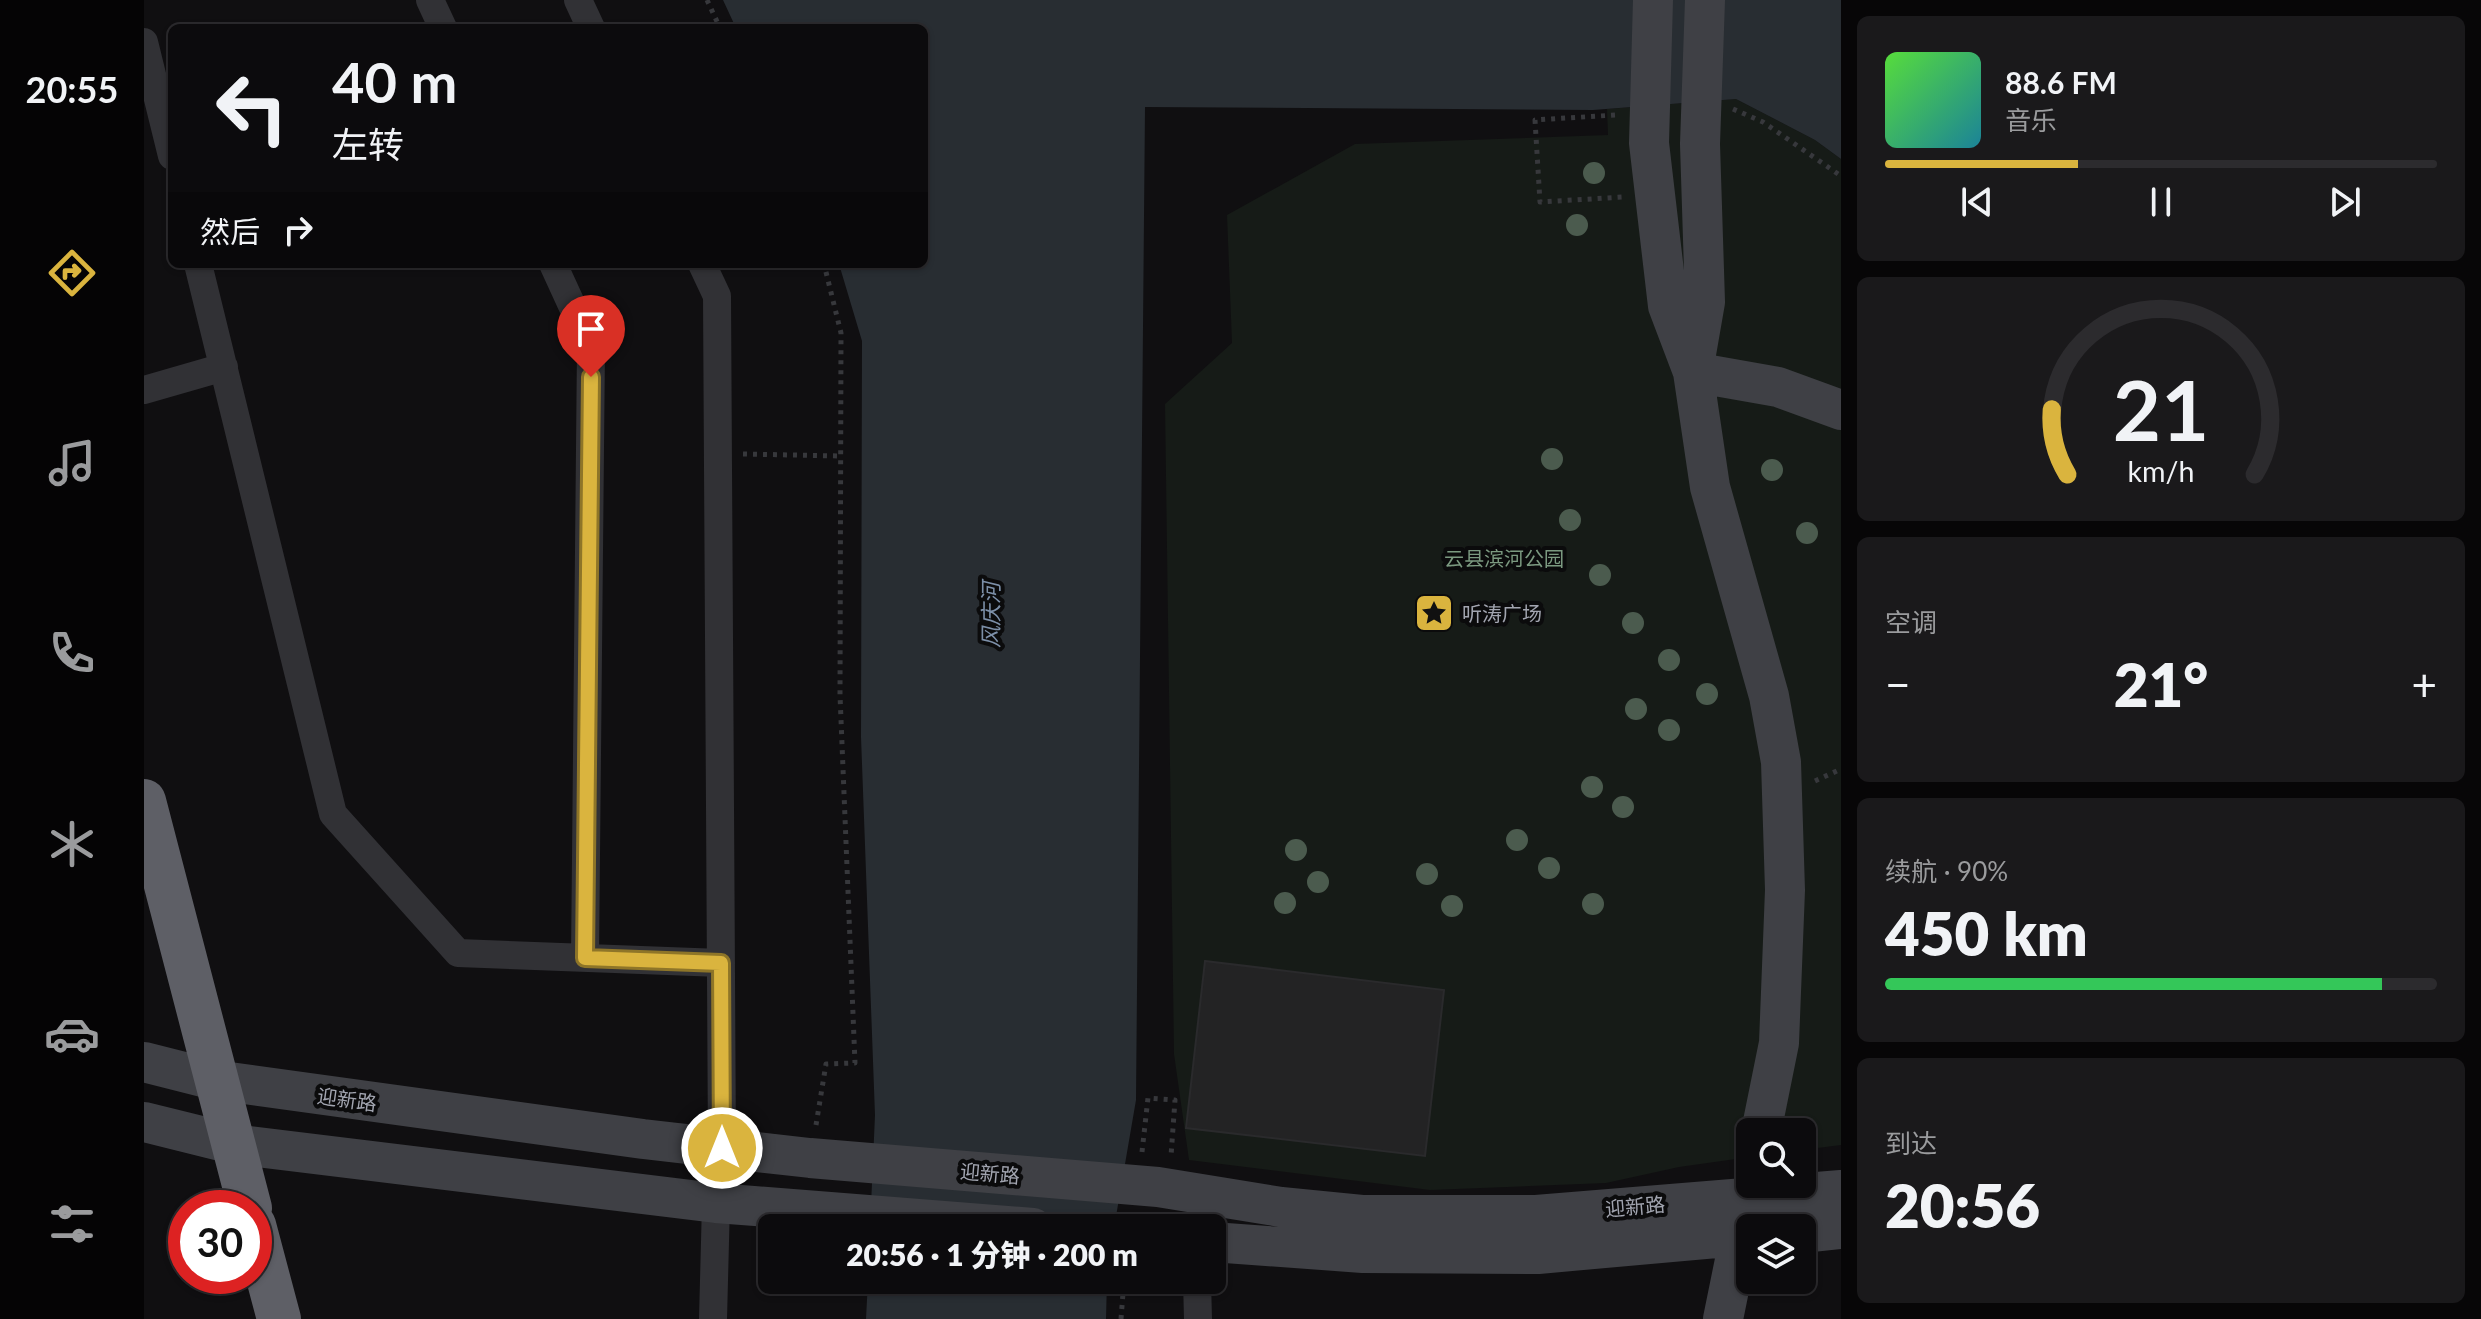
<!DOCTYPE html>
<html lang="zh">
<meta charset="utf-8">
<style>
:root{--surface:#0c0b0d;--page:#1a191b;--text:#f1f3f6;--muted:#9a9b9d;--line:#2c2b2e;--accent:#dab43e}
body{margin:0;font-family:Lato,"Noto Sans SC",sans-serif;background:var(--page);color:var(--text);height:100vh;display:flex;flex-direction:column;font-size:30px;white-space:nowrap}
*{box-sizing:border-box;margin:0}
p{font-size:26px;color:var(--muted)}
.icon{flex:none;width:44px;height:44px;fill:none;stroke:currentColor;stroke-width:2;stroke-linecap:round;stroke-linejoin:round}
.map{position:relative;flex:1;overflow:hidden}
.details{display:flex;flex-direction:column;gap:16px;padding:16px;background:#070607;width:640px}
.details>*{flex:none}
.guide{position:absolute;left:24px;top:24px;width:760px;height:244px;border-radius:12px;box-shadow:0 2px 6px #0004,0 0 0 2px var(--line);background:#0c0b0d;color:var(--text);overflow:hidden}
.fabs{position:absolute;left:1592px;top:1118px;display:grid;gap:16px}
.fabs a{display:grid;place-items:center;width:80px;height:80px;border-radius:12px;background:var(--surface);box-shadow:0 2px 6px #0004,0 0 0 2px var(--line);font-size:40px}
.speed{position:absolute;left:24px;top:1190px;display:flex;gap:16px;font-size:40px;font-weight:700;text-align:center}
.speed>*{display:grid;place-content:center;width:104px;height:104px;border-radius:50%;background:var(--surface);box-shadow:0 2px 6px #0004,0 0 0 2px var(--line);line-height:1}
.speed .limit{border:12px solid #d22;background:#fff;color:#111}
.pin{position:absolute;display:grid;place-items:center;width:68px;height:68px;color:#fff;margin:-82px -34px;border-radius:50% 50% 50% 0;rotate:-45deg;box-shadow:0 0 8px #0007}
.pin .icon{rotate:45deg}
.me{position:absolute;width:88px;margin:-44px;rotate:0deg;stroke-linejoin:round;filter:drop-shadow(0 0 6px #0008)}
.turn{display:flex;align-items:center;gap:28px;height:168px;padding:0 32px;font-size:36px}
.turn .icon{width:104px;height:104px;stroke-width:2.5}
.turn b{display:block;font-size:56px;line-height:68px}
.then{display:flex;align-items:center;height:76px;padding:0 32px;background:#0003;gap:16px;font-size:30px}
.big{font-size:60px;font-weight:800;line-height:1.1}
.details .tile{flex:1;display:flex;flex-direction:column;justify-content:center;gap:12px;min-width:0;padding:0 28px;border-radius:12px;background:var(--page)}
.details .dial{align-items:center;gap:0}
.dial svg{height:208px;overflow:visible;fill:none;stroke:var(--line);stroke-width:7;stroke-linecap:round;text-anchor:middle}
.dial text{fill:var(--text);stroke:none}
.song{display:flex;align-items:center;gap:24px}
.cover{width:96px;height:96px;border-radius:12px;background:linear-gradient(135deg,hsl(110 70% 55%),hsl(190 70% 35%))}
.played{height:8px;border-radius:4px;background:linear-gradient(90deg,var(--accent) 35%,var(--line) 35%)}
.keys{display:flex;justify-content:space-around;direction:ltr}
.heat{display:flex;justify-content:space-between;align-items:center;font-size:44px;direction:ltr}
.charge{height:12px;border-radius:6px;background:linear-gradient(90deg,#34c759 90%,var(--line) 0)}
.trip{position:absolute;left:614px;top:1214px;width:468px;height:80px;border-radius:12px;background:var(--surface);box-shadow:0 2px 6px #0004,0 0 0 2px var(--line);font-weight:800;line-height:80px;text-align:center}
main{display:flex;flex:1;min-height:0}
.tab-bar{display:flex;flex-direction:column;width:144px;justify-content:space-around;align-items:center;background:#050405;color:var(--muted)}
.tab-bar .icon{width:56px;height:56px}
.tab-bar .on{color:var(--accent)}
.tab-bar b{font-size:36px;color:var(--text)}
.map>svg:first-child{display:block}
.green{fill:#161b17}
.water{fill:#282d32}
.building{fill:#232324;stroke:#2a2a2c;stroke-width:2}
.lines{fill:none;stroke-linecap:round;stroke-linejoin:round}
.path{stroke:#37383c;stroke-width:5;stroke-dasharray:4 6;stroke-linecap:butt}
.street{stroke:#313135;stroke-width:28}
.secondary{stroke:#3f4045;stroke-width:40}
.highway{stroke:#5e5f66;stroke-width:44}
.tree{fill:#4b5b4e}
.route-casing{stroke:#8e7528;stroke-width:20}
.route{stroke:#dab43e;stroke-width:14}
.labels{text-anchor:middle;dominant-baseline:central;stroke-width:8;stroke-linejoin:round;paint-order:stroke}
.park-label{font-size:20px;fill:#7b9980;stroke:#0b0b0c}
.poi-label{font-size:20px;fill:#a2a5b0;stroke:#0b0b0c;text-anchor:start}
.street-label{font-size:20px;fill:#a2a5b0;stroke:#0b0b0c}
.water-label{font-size:22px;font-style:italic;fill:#7c8fa8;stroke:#0b0b0c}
</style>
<main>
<nav class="tab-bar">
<b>20:55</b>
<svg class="icon on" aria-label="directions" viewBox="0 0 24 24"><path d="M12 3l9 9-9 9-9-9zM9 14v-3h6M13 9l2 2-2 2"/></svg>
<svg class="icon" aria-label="music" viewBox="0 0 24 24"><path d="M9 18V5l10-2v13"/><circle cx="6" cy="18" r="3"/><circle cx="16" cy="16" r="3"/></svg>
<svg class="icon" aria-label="phone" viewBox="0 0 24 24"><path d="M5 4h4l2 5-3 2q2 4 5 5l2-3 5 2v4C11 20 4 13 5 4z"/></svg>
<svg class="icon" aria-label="climate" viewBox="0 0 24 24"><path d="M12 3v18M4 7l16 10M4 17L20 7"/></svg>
<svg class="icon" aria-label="car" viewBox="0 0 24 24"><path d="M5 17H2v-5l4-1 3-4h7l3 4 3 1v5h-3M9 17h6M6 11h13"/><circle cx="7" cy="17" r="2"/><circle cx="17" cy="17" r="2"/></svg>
<svg class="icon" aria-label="filters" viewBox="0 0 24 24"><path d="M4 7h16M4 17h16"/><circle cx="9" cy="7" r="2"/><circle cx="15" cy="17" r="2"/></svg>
</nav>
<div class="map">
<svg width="1697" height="1319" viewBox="0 0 1697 1319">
<rect width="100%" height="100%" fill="#100f11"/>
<path class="green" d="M 1592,99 L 1671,140 L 1697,159 L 1697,1145 L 1658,1150 L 1658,1132 L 1606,1132 L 1606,1157 L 1535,1167 L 1462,1183 L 1286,1190 L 1045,1160 L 1030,1054 L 1021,404 L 1088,343 L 1083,215 L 1211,144 L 1464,135 L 1463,109 Z"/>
<path class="water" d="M 579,0 L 1697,0 L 1697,159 L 1671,140 L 1592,99 L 1449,110 L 1001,107 L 992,1100 L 970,1228 L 726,1228 L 731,1115 L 717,737 L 718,341 L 695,264 L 780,264 L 780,28 L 592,28 Z
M 724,1280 L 963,1280 L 962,1319 L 722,1319 Z"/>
<path class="building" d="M 1061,961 L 1300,990 L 1281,1156 L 1042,1128 Z"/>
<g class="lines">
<path class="path" d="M 563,0 L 576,28
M 1589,109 L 1619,122 L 1697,176
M 1471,115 L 1391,120 L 1396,202 L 1479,197
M 599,454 L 697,456
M 1671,781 L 1697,769
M 672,1125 L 682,1064 L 711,1063 L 696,695 L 697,333 L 680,264
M 998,1152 L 1004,1098 L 1031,1100 L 1027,1156
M 977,1319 L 980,1280"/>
<path class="street" d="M 286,0 L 299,28
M 434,0 L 447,28
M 0,42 L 28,156
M 54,264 L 189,814 L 314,953 L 577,963
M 409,264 L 447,347 L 441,958
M 558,264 L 573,296 L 578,1148
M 0,390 L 80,367
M 1053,1280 L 1054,1319
M 569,1319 L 572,1203"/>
<path class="secondary" d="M 1509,0 L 1505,143 L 1524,306 L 1549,372 L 1566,487 L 1625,696 L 1637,762 L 1641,890 L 1635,1043 L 1617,1132
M 1549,371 L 1561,302 L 1556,144 L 1561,0
M 1549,372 L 1634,387 L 1697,410
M 0,1062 L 71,1080 L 499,1139 L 666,1158 L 1014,1187 L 1137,1207 L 1218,1215 L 1392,1215 L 1697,1190
M 0,1122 L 89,1144 L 572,1203 L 889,1228
M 1658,1233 L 1697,1229
M 1068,1242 L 1219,1253 L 1394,1254 L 1606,1235
M 1579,1319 L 1601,1211"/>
<path class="highway" d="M 0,801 L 106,1208
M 110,1225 L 135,1319"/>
</g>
<g class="tree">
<circle cx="1450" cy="173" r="11"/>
<circle cx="1433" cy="225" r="11"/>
<circle cx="1408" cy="459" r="11"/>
<circle cx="1628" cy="470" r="11"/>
<circle cx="1426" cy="520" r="11"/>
<circle cx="1663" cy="533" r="11"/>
<circle cx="1456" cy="575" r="11"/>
<circle cx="1489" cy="623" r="11"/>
<circle cx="1525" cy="660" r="11"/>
<circle cx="1563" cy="694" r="11"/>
<circle cx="1492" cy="709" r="11"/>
<circle cx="1525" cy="730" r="11"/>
<circle cx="1448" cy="787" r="11"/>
<circle cx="1479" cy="807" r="11"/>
<circle cx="1373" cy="840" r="11"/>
<circle cx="1152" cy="850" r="11"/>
<circle cx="1405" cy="868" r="11"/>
<circle cx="1283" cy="874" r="11"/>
<circle cx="1174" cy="882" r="11"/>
<circle cx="1141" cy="903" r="11"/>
<circle cx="1449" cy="904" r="11"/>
<circle cx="1308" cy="906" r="11"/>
</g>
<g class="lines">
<g class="route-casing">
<path id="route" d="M 447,377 L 441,958 L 577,963 L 578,1148"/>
</g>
<use href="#route" class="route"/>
</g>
<defs>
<g id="sight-square" transform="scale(2)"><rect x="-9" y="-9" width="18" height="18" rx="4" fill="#dab43e" stroke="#0b0b0c"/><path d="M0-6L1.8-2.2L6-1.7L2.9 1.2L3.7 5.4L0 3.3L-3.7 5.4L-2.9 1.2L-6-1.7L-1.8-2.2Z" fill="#111"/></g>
</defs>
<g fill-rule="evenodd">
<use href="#sight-square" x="1290" y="613"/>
</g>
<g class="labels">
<g class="park-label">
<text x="1360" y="558">云县滨河公园</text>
</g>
<g class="poi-label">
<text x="1318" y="613">听涛广场</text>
</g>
<g class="street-label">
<text transform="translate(203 1099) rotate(8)">迎新路</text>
<text transform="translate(846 1173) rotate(5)">迎新路</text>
<text transform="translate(1491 1206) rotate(-5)">迎新路</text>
</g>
<g class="water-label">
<text transform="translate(846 615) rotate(-90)">风庆河</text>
</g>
</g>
</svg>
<div class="fabs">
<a><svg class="icon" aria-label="search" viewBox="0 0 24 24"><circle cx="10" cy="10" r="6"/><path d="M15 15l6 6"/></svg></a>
<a><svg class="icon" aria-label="layers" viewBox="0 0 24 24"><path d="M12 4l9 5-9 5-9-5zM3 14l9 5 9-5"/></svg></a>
</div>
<div class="speed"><div class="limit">30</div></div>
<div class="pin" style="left:447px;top:377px;background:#d93025"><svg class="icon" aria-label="arrive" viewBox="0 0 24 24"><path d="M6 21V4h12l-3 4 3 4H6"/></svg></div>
<svg class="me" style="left:578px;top:1148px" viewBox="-20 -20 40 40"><circle r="17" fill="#dab43e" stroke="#fff" stroke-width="3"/><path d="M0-11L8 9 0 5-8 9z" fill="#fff"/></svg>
<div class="trip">20:56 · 1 分钟 · 200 m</div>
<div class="guide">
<div class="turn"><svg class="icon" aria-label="left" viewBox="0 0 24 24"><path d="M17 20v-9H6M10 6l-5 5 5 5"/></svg><div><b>40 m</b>左转</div></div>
<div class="then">然后<svg class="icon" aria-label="right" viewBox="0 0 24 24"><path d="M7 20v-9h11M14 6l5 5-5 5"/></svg></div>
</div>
</div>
<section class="details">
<div class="tile">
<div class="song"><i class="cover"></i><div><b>88.6 FM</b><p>音乐</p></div></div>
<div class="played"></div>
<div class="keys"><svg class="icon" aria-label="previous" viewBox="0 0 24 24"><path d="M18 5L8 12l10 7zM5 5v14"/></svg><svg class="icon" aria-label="pause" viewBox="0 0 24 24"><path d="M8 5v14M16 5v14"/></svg><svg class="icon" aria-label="next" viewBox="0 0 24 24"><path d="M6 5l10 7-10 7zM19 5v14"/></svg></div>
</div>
<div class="tile dial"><svg viewBox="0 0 100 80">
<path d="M14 69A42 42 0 1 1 86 69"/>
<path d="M14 69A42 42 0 0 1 8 44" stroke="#dab43e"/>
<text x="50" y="56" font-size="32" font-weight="700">21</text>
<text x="50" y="72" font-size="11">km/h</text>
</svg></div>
<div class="tile"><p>空调</p>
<div class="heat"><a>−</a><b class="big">21°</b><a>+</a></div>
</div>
<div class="tile"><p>续航 · 90%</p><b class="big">450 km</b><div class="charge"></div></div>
<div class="tile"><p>到达</p><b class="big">20:56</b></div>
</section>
</main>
